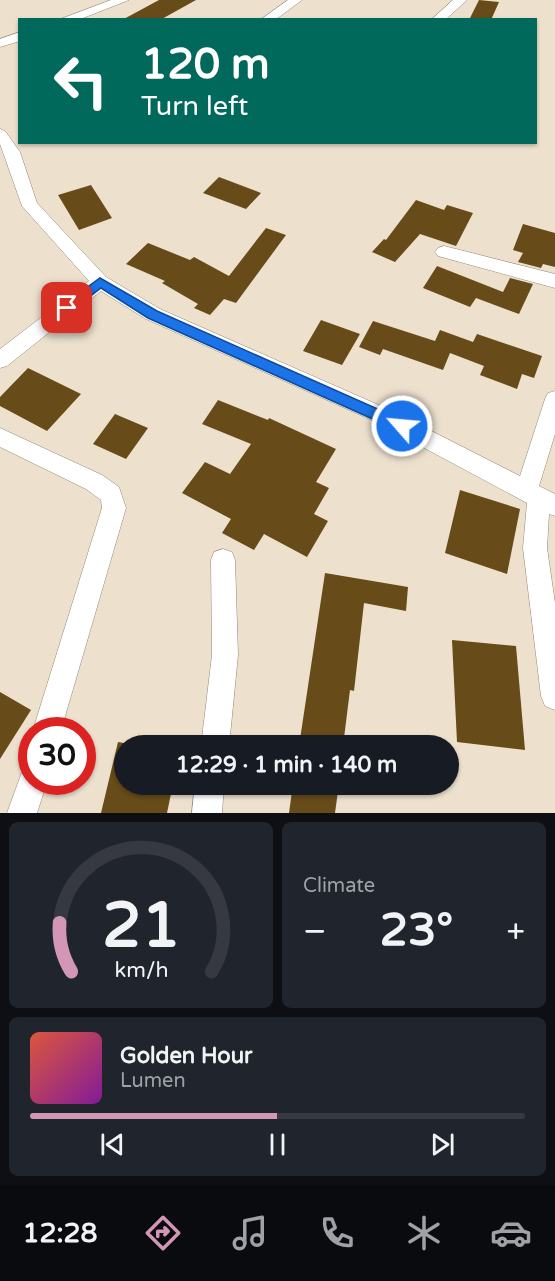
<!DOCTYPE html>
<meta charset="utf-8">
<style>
:root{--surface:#171b24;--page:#20242c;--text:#f1f3f6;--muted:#9ea1a6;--line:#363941;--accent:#d296b7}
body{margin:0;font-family:"Varela Round",sans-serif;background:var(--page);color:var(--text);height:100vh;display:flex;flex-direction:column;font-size:22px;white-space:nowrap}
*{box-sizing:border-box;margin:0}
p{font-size:20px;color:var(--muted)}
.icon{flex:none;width:33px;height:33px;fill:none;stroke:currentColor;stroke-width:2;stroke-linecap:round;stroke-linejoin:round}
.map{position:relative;height:813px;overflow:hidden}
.sheet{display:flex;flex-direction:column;gap:9px;padding:9px;background:#0d0f14;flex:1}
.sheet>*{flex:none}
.banner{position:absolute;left:18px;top:18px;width:519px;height:126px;border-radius:0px;box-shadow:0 2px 4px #0004;background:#00695c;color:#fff;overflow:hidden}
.speed{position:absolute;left:18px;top:717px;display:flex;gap:12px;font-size:30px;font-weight:700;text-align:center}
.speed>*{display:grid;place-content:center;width:78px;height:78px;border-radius:50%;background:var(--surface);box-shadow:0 2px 4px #0004;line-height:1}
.speed .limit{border:9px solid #d22;background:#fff;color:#111}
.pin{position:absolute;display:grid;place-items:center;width:51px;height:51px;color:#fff;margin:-26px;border-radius:12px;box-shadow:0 3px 9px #0006}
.me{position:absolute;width:66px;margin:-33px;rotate:297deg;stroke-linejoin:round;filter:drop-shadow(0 0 4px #0008)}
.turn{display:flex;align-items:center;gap:21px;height:126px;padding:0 24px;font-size:27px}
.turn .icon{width:78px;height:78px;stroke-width:2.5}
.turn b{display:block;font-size:42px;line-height:51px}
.big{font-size:45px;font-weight:800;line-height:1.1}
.sheet .card{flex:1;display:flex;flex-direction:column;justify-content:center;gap:9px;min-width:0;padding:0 21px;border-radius:9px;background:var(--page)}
.sheet .dial{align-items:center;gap:0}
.dial svg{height:156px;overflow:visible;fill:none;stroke:var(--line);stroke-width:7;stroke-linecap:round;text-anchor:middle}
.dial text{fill:var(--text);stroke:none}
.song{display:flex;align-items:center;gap:18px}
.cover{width:72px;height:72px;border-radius:9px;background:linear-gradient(135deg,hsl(10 70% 55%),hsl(290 70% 35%))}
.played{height:6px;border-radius:3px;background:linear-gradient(90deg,var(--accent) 50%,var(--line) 50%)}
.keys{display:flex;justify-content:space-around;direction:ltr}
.heat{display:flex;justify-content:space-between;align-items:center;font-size:33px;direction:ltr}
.sheet .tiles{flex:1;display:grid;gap:9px;grid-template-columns:1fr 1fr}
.card:last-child{grid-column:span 2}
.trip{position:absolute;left:114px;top:735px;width:345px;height:60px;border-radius:30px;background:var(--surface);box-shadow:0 2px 4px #0004;font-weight:800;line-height:60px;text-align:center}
.tabs{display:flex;height:96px;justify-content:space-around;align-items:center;background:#090b0e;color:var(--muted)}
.tabs .icon{width:42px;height:42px}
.tabs .selected{color:var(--accent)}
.tabs b{font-size:27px;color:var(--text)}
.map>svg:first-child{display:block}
.building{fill:#674b18}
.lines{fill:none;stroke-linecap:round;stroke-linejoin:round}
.street-casing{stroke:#928776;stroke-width:1}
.street{fill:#fff;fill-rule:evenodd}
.route{fill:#1a73e8;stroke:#114b97;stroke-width:1.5}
</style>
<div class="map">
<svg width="555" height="813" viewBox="0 0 555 813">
<rect width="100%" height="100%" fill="#ede1ce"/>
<path class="building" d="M 159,0 L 196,0 L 160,20 L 122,20 Z
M 479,0 L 499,2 L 491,20 L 469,20 Z
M 219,177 L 261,193 L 246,209 L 203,193 Z
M 91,185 L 112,218 L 79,230 L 58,195 Z
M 416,200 L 444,210 L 447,205 L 473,213 L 456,246 L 420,234 L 395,262 L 372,252 L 384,239 L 386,240 Z
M 523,224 L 555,233 L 555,267 L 543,264 L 541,268 L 518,262 L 523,253 L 513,250 Z
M 266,228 L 286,235 L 236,303 L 224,299 L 210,315 L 194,308 L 198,304 L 162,283 L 165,281 L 126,264 L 148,243 L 190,260 L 194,257 L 229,276 Z
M 437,266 L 503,292 L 510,278 L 533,284 L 519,314 L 476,298 L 470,307 L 423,288 Z
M 321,320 L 360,334 L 342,365 L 303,351 Z
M 373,321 L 435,341 L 440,330 L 473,342 L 477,334 L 542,356 L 534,378 L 522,374 L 517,389 L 480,375 L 484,366 L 450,353 L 443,370 L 383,349 L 380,355 L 359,347 Z
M 28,368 L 81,394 L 47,431 L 0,406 L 0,397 Z
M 218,400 L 268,420 L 269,418 L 336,449 L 316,482 L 329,488 L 314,514 L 328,521 L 307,557 L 264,534 L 254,550 L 222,533 L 231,519 L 182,493 L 205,462 L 230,474 L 251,444 L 202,424 Z
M 115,414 L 148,428 L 126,459 L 93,444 Z
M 460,490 L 520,509 L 507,574 L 445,553 Z
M 325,573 L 408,587 L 406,611 L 364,603 L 354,691 L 350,690 L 343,746 L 299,746 Z
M 452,640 L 516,646 L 525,750 L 457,742 Z
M 0,692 L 31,710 L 0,759 Z
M 118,742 L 124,743 L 124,784 L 173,784 L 167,813 L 101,813 Z
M 293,784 L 339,784 L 335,813 L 289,813 Z"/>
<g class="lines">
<g class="street-casing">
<path id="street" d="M 111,0 L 129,0 L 78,20 L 58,20 Z
M 288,0 L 302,0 L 275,20 L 260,20 Z
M 453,0 L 467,0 L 445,20 L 431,20 Z
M 20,32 L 20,41 L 0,47 L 0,39 Z
M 0,129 L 5,131 L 20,152 L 37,203 L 106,277 L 160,309 L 390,410 L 520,476 L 545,399 L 548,393 L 555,391 L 555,434 L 539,486 L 555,494 L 555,516 L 549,514 L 547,548 L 555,603 L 555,710 L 545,706 L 541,696 L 523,548 L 527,503 L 376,422 L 146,319 L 101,291 L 7,366 L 0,368 L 0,349 L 89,281 L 22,206 L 0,144 Z
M 444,246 L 555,274 L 555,288 L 438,256 L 435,252 L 438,248 Z
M 0,428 L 102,475 L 119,487 L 126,508 L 61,730 L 33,730 L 102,508 L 101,500 L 86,489 L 0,447 Z
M 223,549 L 232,552 L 235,560 L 238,655 L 229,746 L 201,746 L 212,655 L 211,560 L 214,552 Z
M 32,768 L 32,782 L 47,782 L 37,813 L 7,813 L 22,772 Z
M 195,784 L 224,784 L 222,813 L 192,813 Z"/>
</g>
<use href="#street" class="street"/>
</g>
<path class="route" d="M 100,278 L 157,311 L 407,422 L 409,426 L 402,432 L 397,430 L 148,318 L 101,288 L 71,311 L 63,311 L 63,305 Z"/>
</svg>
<div class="speed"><div class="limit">30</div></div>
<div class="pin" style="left:67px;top:308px;background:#d93025"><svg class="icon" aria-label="arrive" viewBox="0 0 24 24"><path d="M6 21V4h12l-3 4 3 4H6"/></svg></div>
<svg class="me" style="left:402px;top:426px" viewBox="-20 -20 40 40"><circle r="17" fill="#1a73e8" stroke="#fff" stroke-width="3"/><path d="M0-11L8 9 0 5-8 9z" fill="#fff"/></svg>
<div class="trip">12:29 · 1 min · 140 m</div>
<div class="banner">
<div class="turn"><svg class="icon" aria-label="left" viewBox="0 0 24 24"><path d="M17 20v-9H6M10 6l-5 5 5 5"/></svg><div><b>120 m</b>Turn left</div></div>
</div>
</div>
<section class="sheet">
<div class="tiles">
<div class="card dial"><svg viewBox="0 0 100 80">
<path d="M14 69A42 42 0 1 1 86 69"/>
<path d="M14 69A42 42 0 0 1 8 44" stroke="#d296b7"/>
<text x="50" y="56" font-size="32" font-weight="700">21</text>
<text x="50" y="72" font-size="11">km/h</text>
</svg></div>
<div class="card"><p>Climate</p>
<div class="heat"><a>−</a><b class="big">23°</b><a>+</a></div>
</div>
<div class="card">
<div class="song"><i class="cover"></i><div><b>Golden Hour</b><p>Lumen</p></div></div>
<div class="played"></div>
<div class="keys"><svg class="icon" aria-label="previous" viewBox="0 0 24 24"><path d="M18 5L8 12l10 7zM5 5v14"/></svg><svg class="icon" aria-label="pause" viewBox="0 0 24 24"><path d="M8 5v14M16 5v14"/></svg><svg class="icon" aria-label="next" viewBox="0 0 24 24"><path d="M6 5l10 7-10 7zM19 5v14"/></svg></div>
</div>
</div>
</section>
<nav class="tabs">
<b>12:28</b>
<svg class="icon selected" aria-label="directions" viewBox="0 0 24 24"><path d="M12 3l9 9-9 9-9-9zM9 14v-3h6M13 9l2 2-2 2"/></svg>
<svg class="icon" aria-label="music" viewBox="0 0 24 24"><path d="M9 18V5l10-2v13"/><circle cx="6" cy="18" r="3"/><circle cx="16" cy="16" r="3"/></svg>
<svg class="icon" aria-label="phone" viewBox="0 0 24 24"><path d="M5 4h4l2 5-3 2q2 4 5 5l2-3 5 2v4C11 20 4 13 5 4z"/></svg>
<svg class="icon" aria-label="climate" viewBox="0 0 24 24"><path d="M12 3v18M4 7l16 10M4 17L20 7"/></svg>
<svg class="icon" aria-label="car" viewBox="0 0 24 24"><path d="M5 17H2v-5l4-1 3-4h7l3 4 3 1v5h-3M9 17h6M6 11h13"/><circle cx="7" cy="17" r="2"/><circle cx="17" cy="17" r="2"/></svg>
</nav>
